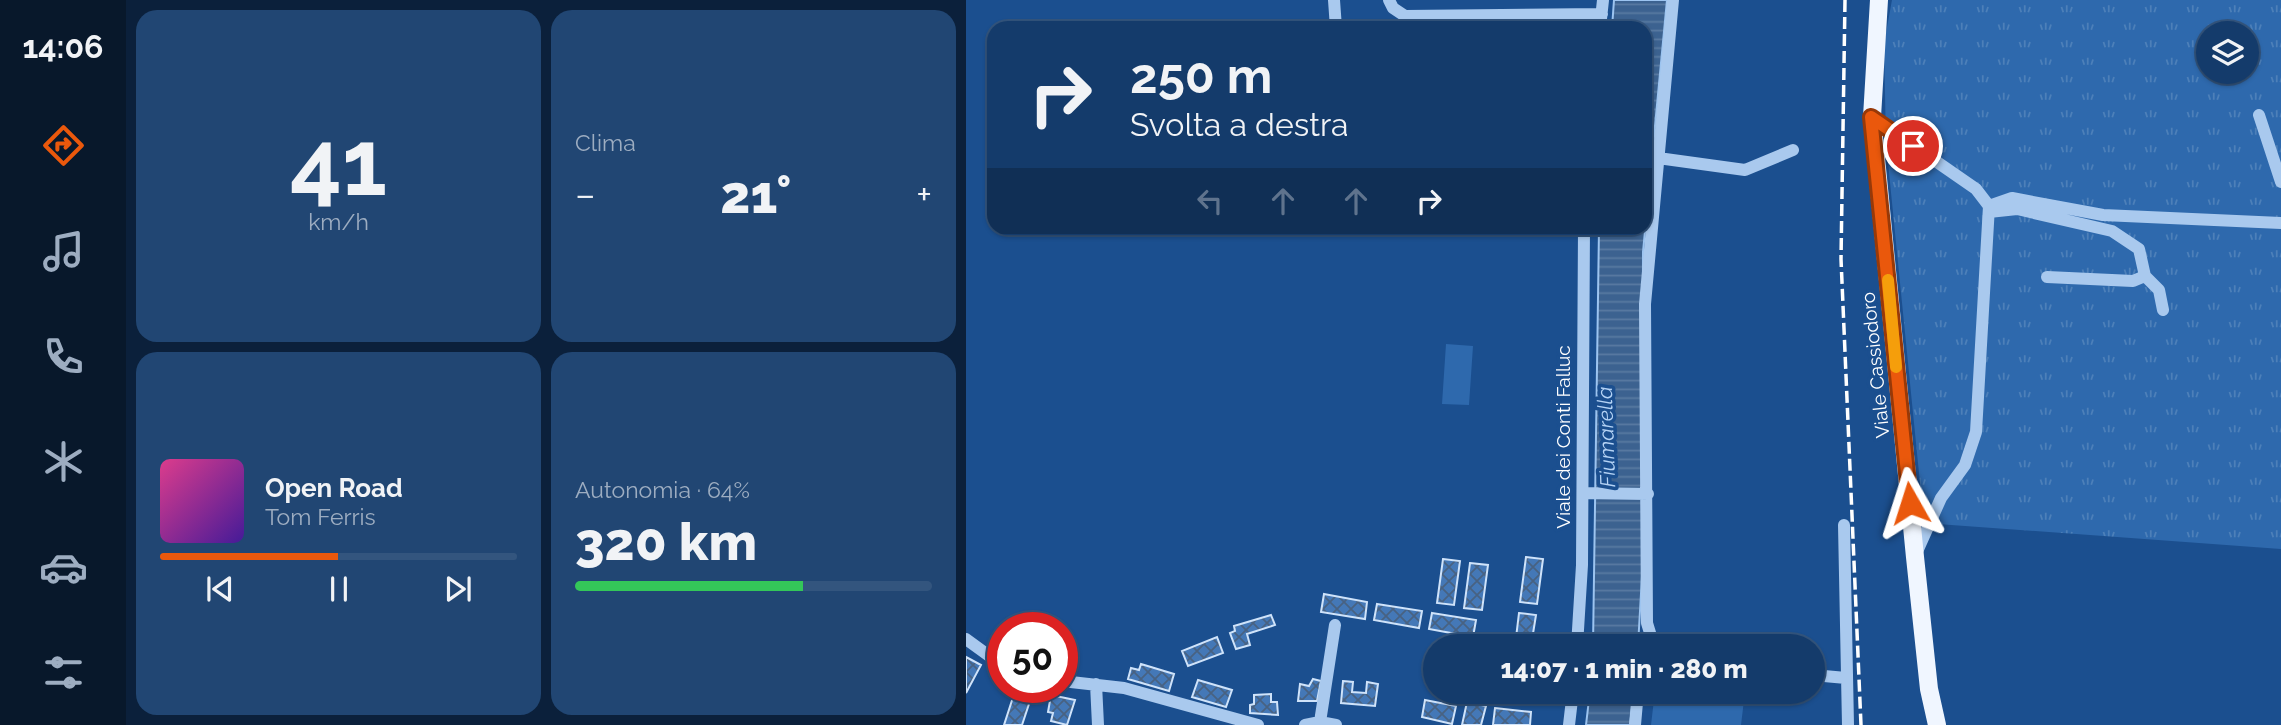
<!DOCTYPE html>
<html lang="it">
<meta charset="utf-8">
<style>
:root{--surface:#143b6b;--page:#214673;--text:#f1f3f6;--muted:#9dadc1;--line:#33557e;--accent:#ea580c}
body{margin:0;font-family:Raleway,sans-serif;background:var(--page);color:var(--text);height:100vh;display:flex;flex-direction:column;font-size:26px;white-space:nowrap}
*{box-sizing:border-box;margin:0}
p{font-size:23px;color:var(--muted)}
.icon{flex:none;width:38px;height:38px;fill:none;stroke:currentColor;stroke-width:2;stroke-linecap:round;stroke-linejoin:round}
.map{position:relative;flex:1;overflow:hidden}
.details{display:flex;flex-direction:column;gap:10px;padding:10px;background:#0b203b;width:840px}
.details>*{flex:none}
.banner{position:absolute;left:21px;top:21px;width:665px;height:214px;border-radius:21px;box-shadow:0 2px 5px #0004,0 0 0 2px var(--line);background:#143b6b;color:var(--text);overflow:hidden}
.fabs{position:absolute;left:1230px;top:21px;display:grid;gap:14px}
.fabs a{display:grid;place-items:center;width:63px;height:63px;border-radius:50%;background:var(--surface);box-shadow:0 2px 5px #0004,0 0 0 2px var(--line);font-size:35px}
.speed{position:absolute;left:21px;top:612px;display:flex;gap:14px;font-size:35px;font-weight:700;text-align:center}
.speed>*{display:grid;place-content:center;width:91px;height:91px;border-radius:50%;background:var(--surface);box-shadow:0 2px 5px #0004,0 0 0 2px var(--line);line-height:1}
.speed .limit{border:10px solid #d22;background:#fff;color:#111}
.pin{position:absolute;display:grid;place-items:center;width:60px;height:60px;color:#fff;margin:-30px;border:4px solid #fff;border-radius:50%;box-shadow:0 2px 7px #0007}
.me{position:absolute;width:77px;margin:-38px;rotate:354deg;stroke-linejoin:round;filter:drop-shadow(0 0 5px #0008)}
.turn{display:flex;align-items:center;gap:24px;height:147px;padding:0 28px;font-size:32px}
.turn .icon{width:91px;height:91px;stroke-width:2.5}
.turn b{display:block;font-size:49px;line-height:60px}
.lanes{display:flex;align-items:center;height:66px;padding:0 28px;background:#0003;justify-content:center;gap:35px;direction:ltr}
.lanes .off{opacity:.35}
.big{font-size:52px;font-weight:800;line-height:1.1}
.details .card{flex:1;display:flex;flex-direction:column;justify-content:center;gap:10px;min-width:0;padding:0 24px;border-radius:21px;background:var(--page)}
.details .dial{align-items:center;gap:0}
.dial b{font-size:91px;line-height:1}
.song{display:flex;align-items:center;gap:21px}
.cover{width:84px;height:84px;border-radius:10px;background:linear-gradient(135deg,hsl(330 70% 55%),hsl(260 70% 35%))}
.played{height:7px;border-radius:4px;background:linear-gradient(90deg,var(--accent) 50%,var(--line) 50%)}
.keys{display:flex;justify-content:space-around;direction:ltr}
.heat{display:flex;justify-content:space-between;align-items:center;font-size:38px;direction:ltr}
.charge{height:10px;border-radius:5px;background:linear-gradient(90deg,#34c759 64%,var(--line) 0)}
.details .tiles{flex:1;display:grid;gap:10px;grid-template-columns:repeat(2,1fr)}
.trip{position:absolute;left:457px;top:634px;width:402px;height:70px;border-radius:35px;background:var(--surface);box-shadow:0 2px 5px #0004,0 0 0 2px var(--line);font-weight:800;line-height:70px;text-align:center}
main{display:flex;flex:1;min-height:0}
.tabs{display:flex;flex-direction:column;width:126px;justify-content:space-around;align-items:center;background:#08182b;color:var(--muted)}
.tabs .icon{width:49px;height:49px}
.tabs .selected{color:var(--accent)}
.tabs b{font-size:32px;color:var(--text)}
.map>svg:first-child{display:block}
.grass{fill:url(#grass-tufts);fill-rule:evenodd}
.green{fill:#2e69ad}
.water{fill:url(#water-rules);stroke:#9cc4f0;stroke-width:2}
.building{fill:url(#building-cross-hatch);stroke:#cfe3fa;stroke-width:2}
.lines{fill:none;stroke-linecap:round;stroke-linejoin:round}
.minor{stroke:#a9c9ee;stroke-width:12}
.major{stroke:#f0f6ff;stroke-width:18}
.rail{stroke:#fff;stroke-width:3.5;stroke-dasharray:12 5;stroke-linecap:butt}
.route-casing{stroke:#983908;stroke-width:18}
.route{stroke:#ea580c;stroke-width:12}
.slow{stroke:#f59e0b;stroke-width:12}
.labels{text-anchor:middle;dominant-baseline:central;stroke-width:7;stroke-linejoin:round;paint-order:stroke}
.street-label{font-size:19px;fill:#fff;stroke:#1b4f8f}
.water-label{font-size:21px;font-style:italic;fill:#b5d3f5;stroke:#1b4f8f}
</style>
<main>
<nav class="tabs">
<b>14:06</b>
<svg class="icon selected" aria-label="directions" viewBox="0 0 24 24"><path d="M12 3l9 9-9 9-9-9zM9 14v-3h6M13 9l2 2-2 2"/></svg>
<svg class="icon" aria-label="music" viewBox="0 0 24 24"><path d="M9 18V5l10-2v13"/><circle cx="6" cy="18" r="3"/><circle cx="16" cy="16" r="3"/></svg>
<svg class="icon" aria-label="phone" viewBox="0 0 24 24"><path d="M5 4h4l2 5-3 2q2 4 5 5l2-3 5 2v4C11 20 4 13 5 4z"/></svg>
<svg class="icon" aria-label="climate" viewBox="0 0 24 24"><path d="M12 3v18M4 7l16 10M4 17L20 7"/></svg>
<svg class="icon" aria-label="car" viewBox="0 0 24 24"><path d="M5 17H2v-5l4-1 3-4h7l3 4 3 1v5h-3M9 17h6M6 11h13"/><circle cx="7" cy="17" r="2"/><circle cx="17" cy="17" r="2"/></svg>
<svg class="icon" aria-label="filters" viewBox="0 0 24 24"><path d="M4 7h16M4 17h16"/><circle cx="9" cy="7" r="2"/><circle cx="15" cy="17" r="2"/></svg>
</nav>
<section class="details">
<div class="tiles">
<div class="card dial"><b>41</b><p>km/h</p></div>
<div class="card"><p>Clima</p>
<div class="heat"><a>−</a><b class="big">21°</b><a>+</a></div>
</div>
<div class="card">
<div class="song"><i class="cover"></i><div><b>Open Road</b><p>Tom Ferris</p></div></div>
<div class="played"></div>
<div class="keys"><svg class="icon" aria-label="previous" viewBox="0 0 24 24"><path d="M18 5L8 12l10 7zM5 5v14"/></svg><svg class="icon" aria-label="pause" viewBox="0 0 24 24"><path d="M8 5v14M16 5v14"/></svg><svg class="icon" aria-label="next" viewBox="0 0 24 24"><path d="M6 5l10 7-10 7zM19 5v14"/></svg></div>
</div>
<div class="card"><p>Autonomia · 64%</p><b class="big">320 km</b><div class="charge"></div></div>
</div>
</section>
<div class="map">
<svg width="1315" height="725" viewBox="0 0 1315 725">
<defs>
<pattern id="grass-tufts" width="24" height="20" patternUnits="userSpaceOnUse" patternTransform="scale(1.75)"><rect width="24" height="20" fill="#2e69ad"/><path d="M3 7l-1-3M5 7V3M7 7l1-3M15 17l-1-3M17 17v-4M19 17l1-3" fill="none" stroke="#4d80b9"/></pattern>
<pattern id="water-rules" width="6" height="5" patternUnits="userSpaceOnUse" patternTransform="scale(1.75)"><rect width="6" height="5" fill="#3c6290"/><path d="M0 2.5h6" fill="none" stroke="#597aa1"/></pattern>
<pattern id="building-cross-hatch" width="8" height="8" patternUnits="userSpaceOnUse" patternTransform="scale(1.75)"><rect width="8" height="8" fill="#4478b7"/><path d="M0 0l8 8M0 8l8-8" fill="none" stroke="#486282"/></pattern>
</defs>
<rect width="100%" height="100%" fill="#1b4f8f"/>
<path class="grass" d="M 926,0 L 1315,0 L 1315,549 L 958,523 L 920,142 L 918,44 ZM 1242,33 L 1281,33 L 1281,72 L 1242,72 Z"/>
<path class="green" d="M 480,344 L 507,346 L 503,405 L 476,404 Z
M 689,691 L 779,692 L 775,725 L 685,725 Z"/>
<path class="water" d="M 648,0 L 701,0 L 677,252 L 676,576 L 672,646 L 627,646 L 633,228 L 679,228 L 679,28 L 646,28 Z
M 624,691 L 668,691 L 664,725 L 620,725 Z"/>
<path class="building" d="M 560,557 L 577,559 L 571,604 L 554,602 Z
M 477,559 L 494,561 L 488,605 L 471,603 Z
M 504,563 L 522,565 L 516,610 L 498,608 Z
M 358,594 L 401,602 L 399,619 L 355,612 Z
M 411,604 L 456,611 L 453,628 L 408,620 Z
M 466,613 L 510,620 L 507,637 L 463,629 Z
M 553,613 L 570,615 L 565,646 L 549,646 Z
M 305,615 L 309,625 L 281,634 L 284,645 L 270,649 L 264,633 L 269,631 L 268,626 Z
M 251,637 L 257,653 L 222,666 L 216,651 Z
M 0,657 L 15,665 L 0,693 Z
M 175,664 L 208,674 L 203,691 L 162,679 L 165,668 L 173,670 Z
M 347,679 L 355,681 L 351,701 L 332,701 L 334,684 L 343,686 Z
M 232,680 L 266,690 L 260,707 L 226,697 Z
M 377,681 L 387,682 L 386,692 L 400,693 L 401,682 L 412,684 L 409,706 L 375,703 Z
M 50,688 L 68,689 L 56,725 L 38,725 Z
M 305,694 L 305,702 L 311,702 L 312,715 L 284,713 L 284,705 L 288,704 L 288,695 Z
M 85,695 L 109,700 L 101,725 L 85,721 L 87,713 L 82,712 Z
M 459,700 L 490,706 L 486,724 L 456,717 Z
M 501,702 L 520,706 L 515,725 L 496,725 Z
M 529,708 L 565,712 L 564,725 L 527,725 Z"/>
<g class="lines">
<path class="minor" d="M 368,0 L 370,28
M 423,0 L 427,8 L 439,16 L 636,14
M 634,28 L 637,0
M 1293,115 L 1315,182
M 906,117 L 1010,189 L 1023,206 L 1010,432 L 999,465 L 975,498 L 949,556
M 692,158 L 779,170 L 827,150
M 1023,206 L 1046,198 L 1137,215 L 1315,223
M 1023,212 L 1051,209 L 1146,231 L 1173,249 L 1179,276 L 1193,290 L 1197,310
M 1081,277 L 1167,281 L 1179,276
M 617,493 L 682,494
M 878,525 L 882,725
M 0,639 L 37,666
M 611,646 L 616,565 L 618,228
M 688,646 L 681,623 L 679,304 L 707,0
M 847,675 L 880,678
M 96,681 L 158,688 L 292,725
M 130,684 L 132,725
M 354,722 L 369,625
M 339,725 L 354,722 L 370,725
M 603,725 L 607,691
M 669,725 L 672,691"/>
<path class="major" d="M 913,0 L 906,117 L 949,557 L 963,689 L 971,725"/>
<path class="rail" d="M 879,0 L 875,259 L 895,725"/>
</g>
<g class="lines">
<g class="route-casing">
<path id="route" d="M 944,503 L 905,117 L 947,146"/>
</g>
<use href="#route" class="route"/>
<path class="slow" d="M 922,280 L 930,367"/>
</g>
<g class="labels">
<g class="street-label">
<text transform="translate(909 365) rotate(-96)">Viale Cassiodoro</text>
<text transform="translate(597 437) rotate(-90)">Viale dei Conti Falluc</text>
</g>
<g class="water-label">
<text transform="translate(640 437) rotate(-92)">Fiumarella</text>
</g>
</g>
</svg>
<div class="fabs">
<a><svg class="icon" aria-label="layers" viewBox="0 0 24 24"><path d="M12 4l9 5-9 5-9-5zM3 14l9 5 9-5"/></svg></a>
</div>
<div class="speed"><div class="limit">50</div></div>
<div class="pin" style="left:947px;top:146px;background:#d93025"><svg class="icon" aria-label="arrive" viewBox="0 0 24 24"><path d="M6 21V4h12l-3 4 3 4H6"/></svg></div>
<svg class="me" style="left:944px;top:503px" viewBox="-20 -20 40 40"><path d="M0-17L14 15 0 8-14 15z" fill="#ea580c" stroke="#fff" stroke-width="4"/></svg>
<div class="trip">14:07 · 1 min · 280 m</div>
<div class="banner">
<div class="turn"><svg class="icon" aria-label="right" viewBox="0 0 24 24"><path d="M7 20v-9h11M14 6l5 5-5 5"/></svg><div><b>250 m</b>Svolta a destra</div></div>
<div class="lanes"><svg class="icon off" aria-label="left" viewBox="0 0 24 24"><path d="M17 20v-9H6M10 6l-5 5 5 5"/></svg><svg class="icon off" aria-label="ahead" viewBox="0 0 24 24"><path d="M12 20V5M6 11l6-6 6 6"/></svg><svg class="icon off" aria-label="ahead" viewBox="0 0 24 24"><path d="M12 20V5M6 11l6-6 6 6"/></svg><svg class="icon" aria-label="right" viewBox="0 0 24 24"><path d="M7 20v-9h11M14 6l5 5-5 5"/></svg></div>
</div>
</div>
</main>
